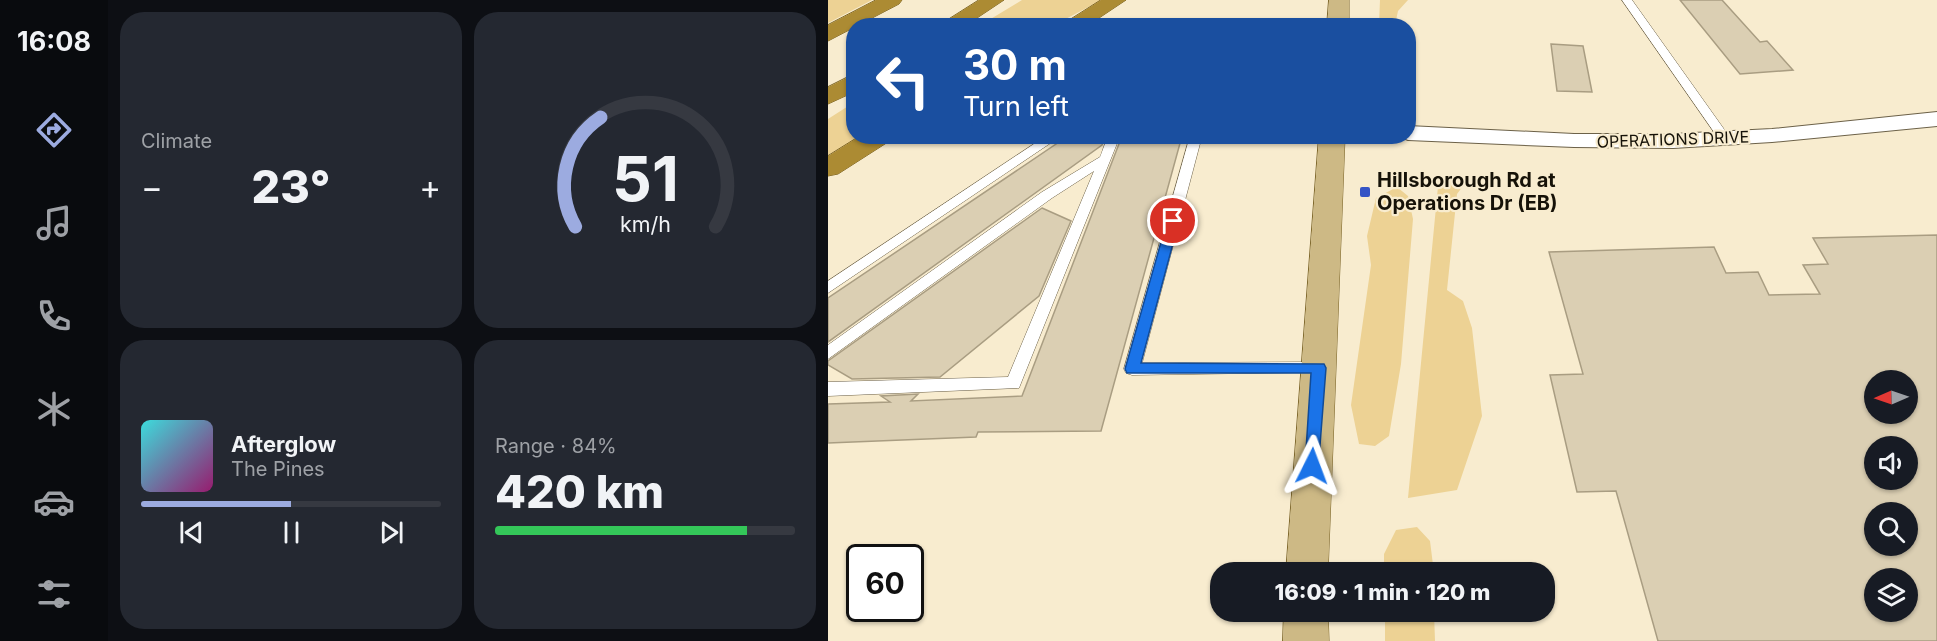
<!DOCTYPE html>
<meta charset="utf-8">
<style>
:root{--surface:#171b24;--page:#242831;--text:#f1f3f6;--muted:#9ea1a6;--line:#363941;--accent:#9cabe0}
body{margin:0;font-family:Inter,sans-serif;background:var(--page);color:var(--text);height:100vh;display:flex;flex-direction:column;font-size:22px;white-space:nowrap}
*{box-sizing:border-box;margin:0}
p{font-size:20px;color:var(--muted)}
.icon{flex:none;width:33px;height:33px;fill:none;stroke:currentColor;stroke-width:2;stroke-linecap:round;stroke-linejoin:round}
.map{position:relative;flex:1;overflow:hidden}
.panel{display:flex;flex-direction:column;gap:12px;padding:12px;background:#0d0f14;width:720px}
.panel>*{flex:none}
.top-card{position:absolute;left:18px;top:18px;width:570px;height:126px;border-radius:24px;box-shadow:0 2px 4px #0004;background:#1a4fa0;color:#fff;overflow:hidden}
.needle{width:39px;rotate:268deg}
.controls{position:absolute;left:1036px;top:370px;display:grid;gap:12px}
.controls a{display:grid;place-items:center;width:54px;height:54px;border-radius:50%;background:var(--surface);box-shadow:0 2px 4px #0004;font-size:30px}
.speed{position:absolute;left:18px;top:544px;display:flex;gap:12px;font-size:30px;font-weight:700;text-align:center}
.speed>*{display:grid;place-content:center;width:78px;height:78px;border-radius:50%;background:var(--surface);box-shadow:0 2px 4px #0004;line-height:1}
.speed .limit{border:3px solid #111;border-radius:9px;background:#fff;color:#111}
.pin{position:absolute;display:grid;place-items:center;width:51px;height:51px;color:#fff;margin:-26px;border:3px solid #fff;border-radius:50%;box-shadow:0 2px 6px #0007}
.me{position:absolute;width:66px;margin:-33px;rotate:3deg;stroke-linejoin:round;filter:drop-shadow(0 0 4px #0008)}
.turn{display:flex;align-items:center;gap:21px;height:126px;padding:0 18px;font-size:27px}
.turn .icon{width:78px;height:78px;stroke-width:2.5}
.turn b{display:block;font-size:42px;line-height:51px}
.big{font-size:45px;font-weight:800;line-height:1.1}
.panel .card{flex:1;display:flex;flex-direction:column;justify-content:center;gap:9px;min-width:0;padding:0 21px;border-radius:24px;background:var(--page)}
.panel .dial{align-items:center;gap:0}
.dial svg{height:156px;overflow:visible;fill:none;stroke:var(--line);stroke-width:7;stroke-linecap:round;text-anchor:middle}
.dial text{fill:var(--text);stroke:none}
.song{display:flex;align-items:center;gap:18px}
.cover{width:72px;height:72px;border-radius:9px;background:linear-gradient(135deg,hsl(180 70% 55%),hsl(320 70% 35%))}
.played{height:6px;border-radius:3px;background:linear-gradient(90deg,var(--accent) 50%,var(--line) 50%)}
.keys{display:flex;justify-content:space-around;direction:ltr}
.heat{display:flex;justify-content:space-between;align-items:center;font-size:33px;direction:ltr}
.charge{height:9px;border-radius:4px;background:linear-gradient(90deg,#34c759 84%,var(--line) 0)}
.panel .tiles{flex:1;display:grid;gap:12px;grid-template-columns:repeat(2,1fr)}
.trip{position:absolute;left:382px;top:562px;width:345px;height:60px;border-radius:24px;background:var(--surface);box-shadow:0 2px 4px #0004;font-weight:800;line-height:60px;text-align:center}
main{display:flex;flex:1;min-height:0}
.dock{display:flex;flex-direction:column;width:108px;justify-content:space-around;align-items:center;background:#090b0e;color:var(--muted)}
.dock .icon{width:42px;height:42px}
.dock .selected{color:var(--accent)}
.dock b{font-size:27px;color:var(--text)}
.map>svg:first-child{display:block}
.green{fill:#edd294}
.building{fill:#dbcfb3;stroke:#a99d82;stroke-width:1.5;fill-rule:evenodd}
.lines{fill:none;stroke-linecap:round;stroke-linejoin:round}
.lane-casing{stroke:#6c6148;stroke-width:1}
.street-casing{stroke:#6c6148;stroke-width:2}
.primary-casing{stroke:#786124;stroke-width:1}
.highway-casing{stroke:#786124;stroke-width:1}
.lane{fill:#fff;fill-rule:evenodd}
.street{fill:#fff;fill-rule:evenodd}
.primary{fill:#cdb985;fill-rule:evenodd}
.highway{fill:#ac8b33;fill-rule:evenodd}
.route{fill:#1a73e8;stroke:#114b97;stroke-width:1.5}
.poi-dot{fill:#3554c5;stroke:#f8eccf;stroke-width:2}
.labels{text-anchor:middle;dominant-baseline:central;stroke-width:4.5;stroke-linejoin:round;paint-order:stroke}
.far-street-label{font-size:16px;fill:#161208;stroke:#f8eccf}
.poi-label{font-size:20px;font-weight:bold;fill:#161208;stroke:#f8eccf;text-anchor:start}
</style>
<main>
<nav class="dock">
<b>16:08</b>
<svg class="icon selected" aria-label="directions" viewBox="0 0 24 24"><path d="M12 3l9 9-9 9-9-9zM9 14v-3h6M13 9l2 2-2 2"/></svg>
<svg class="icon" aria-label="music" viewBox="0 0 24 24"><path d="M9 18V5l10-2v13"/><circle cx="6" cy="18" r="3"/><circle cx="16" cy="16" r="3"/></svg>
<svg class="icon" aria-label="phone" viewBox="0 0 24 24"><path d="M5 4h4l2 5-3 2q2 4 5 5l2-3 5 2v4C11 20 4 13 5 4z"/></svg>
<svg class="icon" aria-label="climate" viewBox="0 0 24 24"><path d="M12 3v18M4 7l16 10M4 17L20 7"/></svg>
<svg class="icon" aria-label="car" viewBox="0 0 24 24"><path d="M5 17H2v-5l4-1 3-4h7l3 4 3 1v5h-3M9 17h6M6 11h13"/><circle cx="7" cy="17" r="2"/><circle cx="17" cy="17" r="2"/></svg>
<svg class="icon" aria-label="filters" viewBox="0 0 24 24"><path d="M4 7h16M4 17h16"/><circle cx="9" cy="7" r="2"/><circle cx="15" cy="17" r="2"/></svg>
</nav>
<section class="panel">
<div class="tiles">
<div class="card"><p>Climate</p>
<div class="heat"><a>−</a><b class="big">23°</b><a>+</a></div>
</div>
<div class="card dial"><svg viewBox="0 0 100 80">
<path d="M14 69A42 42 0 1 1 86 69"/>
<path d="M14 69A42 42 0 0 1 27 13" stroke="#9cabe0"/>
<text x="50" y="56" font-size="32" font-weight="700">51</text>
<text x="50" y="72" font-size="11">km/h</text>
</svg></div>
<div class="card">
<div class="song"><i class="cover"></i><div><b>Afterglow</b><p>The Pines</p></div></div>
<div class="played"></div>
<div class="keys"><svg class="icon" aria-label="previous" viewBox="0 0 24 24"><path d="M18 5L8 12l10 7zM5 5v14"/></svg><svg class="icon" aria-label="pause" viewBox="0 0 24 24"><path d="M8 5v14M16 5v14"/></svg><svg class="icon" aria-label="next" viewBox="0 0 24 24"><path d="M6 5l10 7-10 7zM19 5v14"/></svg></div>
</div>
<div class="card"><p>Range · 84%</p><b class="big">420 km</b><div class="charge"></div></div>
</div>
</section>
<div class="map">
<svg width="1109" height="641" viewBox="0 0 1109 641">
<rect width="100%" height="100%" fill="#f8eccf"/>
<path class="green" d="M 0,0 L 44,0 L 0,23 Z
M 194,0 L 274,0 L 226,25 L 151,26 Z
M 552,0 L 580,0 L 570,11 L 567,25 L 551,25 Z
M 25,103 L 26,136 L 32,137 L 0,155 L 0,119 Z
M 611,176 L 638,182 L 629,194 L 619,290 L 635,301 L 644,328 L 654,416 L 629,490 L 580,498 Z
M 569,187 L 580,196 L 585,219 L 573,364 L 561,436 L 547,446 L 531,444 L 523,405 L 543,265 L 539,236 L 548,198 Z
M 589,527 L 602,541 L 606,573 L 556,573 L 556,554 L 568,530 Z
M 557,612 L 606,612 L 607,641 L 557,641 Z"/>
<path class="building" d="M 852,0 L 894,0 L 932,42 L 939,41 L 965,70 L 912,74 Z
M 723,44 L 755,46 L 764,92 L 729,91 Z
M 240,136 L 277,136 L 274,145 L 0,342 L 0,298 Z
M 294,136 L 354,136 L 273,431 L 150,432 L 148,437 L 0,443 L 0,404 L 62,402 L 53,396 L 90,394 L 83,401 L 194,396 Z
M 214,208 L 243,221 L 211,296 L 112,377 L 24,379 L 0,365 L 0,361 Z
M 1109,235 L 1109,641 L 830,641 L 788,491 L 749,492 L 722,375 L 755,374 L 721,252 L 886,247 L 898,273 L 930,272 L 941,295 L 992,294 L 975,265 L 1000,264 L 985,238 ZM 1047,381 L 1080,381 L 1080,414 L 1047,414 ZM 1047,447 L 1080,447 L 1080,480 L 1047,480 ZM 1047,513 L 1080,513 L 1080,546 L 1047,546 ZM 1047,579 L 1080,579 L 1080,612 L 1047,612 Z"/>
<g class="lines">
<g class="lane-casing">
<path id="lane" d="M 794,0 L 804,0 L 903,139 L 901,142 L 893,142 Z
M 218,136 L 233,136 L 0,293 L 0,281 Z
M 280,136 L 292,136 L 191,388 L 0,396 L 0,382 L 180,377 L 266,171 L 224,198 L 0,359 L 0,345 L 214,192 L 272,157 Z
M 362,136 L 374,136 L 314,363 L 491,362 L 497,364 L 499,368 L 497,372 L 304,375 L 298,373 L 296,369 Z"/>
</g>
<g class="street-casing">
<path id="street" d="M 1109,112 L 1109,126 L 944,142 L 845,148 L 746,147 L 580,140 L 571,136 L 580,136 L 580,126 L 746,134 L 845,134 L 944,129 Z"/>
</g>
<g class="primary-casing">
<path id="primary" d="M 501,0 L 521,0 L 521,26 L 499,26 Z
M 491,136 L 517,136 L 500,573 L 458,573 Z
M 456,612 L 500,612 L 501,641 L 455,641 Z"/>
</g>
<g class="highway-casing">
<path id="highway" d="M 48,0 L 74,0 L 71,4 L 0,41 L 0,25 Z
M 151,0 L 176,0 L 137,26 L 110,26 Z
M 273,0 L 298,0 L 259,26 L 232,26 Z
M 26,74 L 26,92 L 0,104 L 0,87 Z
M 32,136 L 64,136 L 60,142 L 10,174 L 0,176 L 0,156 Z"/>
</g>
<use href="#lane" class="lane"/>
<use href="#street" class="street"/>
<use href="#primary" class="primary"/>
<use href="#highway" class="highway"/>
</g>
<path class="route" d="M 345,217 L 351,221 L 313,363 L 496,364 L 498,368 L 490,471 L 479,471 L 477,466 L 483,373 L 299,373 L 297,369 L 339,221 Z"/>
<rect class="poi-dot" x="531" y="186" width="12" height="12" rx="3"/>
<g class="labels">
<g class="far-street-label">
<text transform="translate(845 139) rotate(-2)">OPERATIONS DRIVE</text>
</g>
<g class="poi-label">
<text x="549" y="180">Hillsborough Rd at<tspan x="549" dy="23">Operations Dr (EB)</tspan></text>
</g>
</g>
</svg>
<div class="controls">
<a><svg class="needle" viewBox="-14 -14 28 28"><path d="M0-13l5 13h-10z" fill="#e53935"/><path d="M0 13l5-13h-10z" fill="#9ea1a6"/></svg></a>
<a><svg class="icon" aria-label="sound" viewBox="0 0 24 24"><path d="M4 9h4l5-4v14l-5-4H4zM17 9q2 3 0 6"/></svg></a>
<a><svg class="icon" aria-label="search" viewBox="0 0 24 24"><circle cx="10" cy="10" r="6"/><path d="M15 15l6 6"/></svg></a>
<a><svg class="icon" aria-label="layers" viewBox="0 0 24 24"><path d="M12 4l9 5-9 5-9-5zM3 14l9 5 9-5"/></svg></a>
</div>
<div class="speed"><div class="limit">60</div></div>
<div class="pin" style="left:345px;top:221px;background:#d93025"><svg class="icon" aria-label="arrive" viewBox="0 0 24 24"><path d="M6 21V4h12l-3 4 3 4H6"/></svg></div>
<svg class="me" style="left:484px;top:466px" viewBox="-20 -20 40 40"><path d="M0-17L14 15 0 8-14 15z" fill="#1a73e8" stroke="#fff" stroke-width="4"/></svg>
<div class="trip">16:09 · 1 min · 120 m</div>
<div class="top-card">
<div class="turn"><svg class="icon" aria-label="left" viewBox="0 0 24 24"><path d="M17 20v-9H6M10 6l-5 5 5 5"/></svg><div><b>30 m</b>Turn left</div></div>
</div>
</div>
</main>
